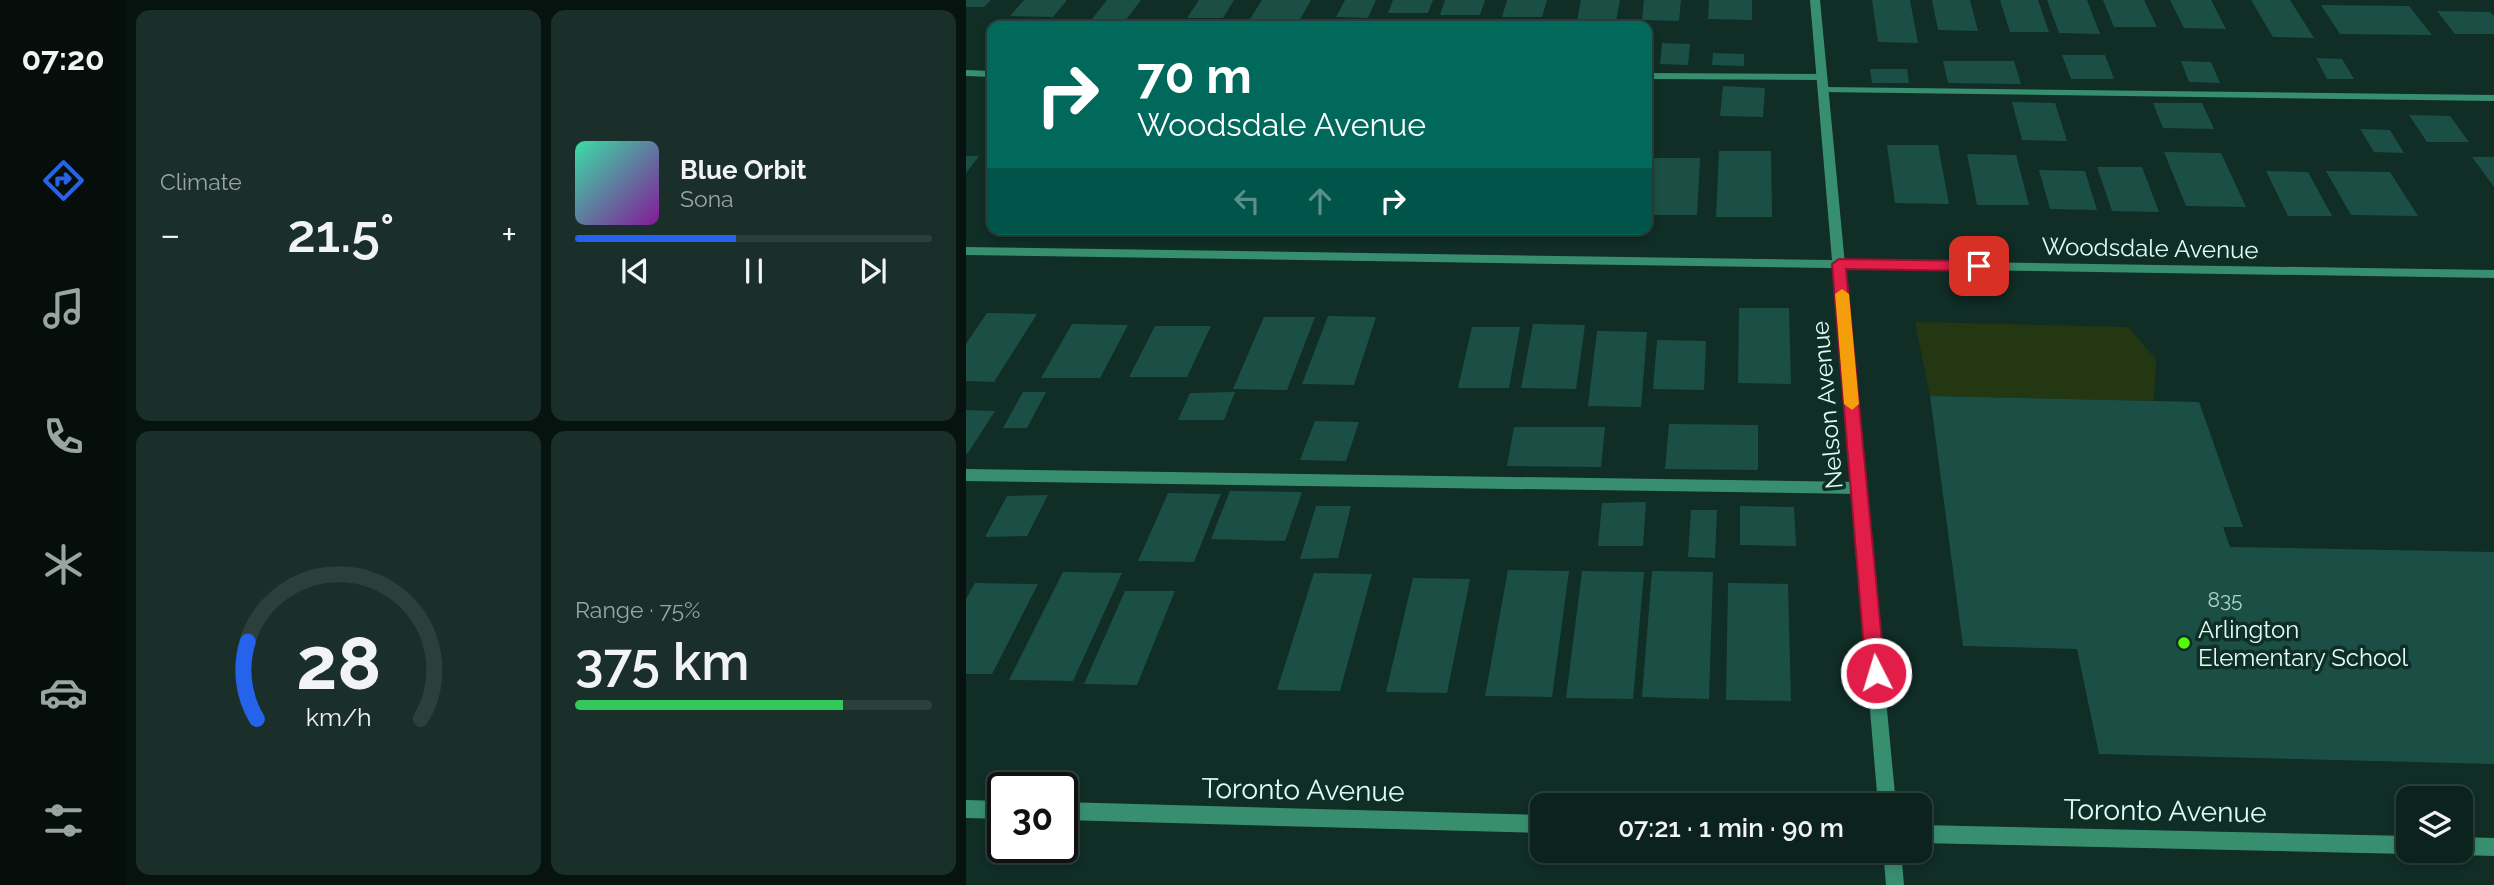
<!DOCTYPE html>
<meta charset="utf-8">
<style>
:root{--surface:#0c221c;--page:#1a2f29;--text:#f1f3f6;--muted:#9aa4a3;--line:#2c3f3b;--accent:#2563eb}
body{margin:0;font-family:Raleway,sans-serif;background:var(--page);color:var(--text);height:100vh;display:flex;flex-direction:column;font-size:26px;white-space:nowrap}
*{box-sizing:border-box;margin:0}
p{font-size:23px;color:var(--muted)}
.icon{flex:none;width:38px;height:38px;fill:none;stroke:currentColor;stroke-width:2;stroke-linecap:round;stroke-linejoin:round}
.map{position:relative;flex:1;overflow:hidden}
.side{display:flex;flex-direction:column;gap:10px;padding:10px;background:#07130f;width:840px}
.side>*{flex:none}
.hud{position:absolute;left:21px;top:21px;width:665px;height:214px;border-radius:14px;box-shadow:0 4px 10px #0003,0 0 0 2px var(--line);background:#00695c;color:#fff;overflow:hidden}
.fabs{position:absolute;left:1430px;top:786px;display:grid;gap:14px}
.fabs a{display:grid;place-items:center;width:77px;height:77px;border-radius:14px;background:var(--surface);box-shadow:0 4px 10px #0003,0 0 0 2px var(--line);font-size:35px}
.speed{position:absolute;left:21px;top:772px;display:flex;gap:14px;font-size:35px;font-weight:700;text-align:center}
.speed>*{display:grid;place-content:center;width:91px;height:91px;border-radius:50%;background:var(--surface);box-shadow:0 4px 10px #0003,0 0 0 2px var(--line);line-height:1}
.speed .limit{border:4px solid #111;border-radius:10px;background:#fff;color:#111}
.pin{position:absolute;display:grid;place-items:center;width:60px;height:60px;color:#fff;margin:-30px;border-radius:14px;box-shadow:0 4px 10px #0006}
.me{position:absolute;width:77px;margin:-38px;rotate:355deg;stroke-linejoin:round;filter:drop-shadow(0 0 5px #0008)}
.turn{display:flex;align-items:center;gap:24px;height:147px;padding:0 35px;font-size:32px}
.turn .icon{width:91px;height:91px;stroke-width:2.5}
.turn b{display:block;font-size:49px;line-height:60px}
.lanes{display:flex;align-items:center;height:66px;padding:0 35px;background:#0003;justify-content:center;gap:35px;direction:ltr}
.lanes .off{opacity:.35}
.big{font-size:52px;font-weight:600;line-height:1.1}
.side .tile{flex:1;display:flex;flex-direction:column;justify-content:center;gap:10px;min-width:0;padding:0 24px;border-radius:14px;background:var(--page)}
.side .dial{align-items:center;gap:0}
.dial svg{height:182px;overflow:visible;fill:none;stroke:var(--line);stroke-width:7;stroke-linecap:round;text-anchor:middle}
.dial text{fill:var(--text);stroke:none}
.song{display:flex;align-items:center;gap:21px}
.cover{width:84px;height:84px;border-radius:10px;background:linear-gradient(135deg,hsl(160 70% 55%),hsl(290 70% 35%))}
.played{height:7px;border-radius:4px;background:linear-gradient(90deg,var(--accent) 45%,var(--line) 45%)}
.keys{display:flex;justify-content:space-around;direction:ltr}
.heat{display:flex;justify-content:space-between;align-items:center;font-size:38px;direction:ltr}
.charge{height:10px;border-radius:5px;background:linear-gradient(90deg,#34c759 75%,var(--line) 0)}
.side .tiles{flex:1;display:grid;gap:10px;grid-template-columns:repeat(2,1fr)}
.trip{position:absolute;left:564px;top:793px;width:402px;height:70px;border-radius:14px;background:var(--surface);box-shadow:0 4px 10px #0003,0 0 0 2px var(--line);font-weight:600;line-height:70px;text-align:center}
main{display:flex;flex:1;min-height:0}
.tab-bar{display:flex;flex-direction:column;width:126px;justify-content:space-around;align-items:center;background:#050e0b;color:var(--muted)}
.tab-bar .icon{width:49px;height:49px}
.tab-bar .current{color:var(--accent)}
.tab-bar b{font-size:32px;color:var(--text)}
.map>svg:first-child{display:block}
.green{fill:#233812}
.building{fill:#1b4f45}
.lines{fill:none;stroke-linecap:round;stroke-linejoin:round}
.service{fill:#388f6f;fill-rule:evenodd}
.minor{fill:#388f6f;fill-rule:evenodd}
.tertiary{fill:#388f6f;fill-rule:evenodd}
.route{fill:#e11d48;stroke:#92132f;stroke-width:2}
.slow{fill:#f59e0b}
.poi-dot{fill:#53ff08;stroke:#102d26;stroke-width:2.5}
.labels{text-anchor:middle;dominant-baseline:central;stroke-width:7;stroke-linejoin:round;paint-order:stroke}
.number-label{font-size:21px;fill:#acd3c9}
.street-label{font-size:24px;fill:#dcfff5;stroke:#102d26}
.poi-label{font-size:24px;fill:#dcfff5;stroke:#102d26;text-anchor:start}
.near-street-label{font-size:28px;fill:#dcfff5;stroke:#102d26}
</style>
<main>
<nav class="tab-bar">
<b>07:20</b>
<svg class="icon current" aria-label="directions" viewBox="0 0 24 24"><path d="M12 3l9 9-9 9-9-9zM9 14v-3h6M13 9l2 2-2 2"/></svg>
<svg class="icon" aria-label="music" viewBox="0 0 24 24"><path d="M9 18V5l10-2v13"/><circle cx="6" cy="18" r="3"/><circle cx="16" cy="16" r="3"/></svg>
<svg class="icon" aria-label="phone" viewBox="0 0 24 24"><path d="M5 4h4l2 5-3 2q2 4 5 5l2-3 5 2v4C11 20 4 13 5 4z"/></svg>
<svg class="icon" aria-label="climate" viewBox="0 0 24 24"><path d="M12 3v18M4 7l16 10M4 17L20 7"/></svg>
<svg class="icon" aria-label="car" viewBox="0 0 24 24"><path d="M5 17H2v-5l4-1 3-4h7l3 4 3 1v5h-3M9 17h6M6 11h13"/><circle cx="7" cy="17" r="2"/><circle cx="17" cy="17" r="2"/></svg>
<svg class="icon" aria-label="filters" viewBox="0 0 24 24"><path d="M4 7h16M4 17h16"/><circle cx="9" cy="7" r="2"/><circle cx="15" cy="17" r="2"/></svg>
</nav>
<section class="side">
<div class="tiles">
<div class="tile"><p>Climate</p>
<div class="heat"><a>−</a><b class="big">21.5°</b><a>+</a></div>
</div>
<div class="tile">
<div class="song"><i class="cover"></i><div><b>Blue Orbit</b><p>Sona</p></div></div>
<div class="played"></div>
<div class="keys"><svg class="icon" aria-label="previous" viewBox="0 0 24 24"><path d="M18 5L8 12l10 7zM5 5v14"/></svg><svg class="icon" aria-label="pause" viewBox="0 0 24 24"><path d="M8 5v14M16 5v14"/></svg><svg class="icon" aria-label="next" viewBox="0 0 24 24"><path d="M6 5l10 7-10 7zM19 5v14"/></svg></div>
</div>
<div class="tile dial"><svg viewBox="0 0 100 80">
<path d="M14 69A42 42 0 1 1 86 69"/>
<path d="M14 69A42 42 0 0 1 10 35" stroke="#2563eb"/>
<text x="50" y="56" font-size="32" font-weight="700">28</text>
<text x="50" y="72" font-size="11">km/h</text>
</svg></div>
<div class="tile"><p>Range · 75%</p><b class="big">375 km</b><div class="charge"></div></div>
</div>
</section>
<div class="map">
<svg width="1528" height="885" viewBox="0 0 1528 885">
<rect width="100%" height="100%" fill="#102d26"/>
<path class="green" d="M 949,322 L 1162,327 L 1190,359 L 1188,401 L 964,396 Z"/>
<path class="building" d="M 0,0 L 25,0 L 18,7 L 0,7 Z
M 58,0 L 101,0 L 87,17 L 44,16 Z
M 141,0 L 175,0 L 156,25 L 122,24 Z
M 233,0 L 268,0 L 257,18 L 221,18 Z
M 296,0 L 345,0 L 332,23 L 282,22 Z
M 379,0 L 410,0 L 402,18 L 370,17 Z
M 427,0 L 467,0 L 462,13 L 422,13 Z
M 479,0 L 519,0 L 514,15 L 474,15 Z
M 541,0 L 581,0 L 576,17 L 536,17 Z
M 615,0 L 654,0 L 650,21 L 611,21 Z
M 678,0 L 715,0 L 713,21 L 676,20 Z
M 743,0 L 786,0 L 786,20 L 742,19 Z
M 906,0 L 944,0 L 952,43 L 912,42 Z
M 966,0 L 1004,0 L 1012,31 L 972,30 Z
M 1034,0 L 1072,0 L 1083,32 L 1044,32 Z
M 1081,0 L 1121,0 L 1134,34 L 1093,33 Z
M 1137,0 L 1178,0 L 1191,27 L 1148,27 Z
M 1204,0 L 1245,0 L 1260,29 L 1218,28 Z
M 1285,0 L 1324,0 L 1348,38 L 1307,37 Z
M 1355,5 L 1443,6 L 1466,35 L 1374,34 Z
M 1471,11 L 1524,12 L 1528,16 L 1528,34 L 1489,34 Z
M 696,43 L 724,44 L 722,65 L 694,64 Z
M 747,53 L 778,54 L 778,66 L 746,65 Z
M 1096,55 L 1139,55 L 1148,79 L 1105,79 Z
M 1350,58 L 1376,59 L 1388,79 L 1361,79 Z
M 977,61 L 1048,61 L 1055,84 L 982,83 Z
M 1215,61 L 1245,62 L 1254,83 L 1223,82 Z
M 904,69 L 941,69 L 943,83 L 906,83 Z
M 757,86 L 799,88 L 797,117 L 754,116 Z
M 1046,102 L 1089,103 L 1101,141 L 1056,140 Z
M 1187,103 L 1236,103 L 1248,129 L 1197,128 Z
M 1443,115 L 1484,116 L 1503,142 L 1461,142 Z
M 1394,129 L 1424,130 L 1438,153 L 1408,152 Z
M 921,145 L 972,145 L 983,204 L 929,203 Z
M 753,151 L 805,151 L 806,217 L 750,217 Z
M 1198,152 L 1255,153 L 1280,207 L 1220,206 Z
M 1001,154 L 1050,155 L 1063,205 L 1011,205 Z
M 0,156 L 13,156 L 0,173 Z
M 1506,157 L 1528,157 L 1528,187 Z
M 686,158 L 734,158 L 731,215 L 681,215 Z
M 1131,167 L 1176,167 L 1193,212 L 1146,211 Z
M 1073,170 L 1119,171 L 1131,210 L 1084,209 Z
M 1300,171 L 1342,172 L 1366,216 L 1322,216 Z
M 1360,171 L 1424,172 L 1452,216 L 1385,215 Z
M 773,308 L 823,308 L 825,384 L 772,383 Z
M 21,313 L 71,314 L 28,382 L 0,381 L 0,344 Z
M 362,316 L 410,317 L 388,385 L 336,384 Z
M 298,317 L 349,317 L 321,390 L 267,389 Z
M 106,324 L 162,325 L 134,378 L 75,378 Z
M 567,324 L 619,325 L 610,389 L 555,388 Z
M 189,326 L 245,326 L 221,377 L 163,377 Z
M 506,327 L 554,327 L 543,388 L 492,388 Z
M 631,331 L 681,332 L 675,407 L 622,406 Z
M 691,340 L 740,341 L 738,390 L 687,389 Z
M 57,392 L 80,392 L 61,428 L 37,428 Z
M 269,392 L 258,420 L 212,420 L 224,393 Z
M 964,396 L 1233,402 L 1277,527 L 1257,527 L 1264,547 L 1528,552 L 1528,764 L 1133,754 L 1111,649 L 997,646 Z
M 0,410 L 29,411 L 2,453 L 0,453 Z
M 349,421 L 393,422 L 380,461 L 334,460 Z
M 703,424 L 792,425 L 792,470 L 699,469 Z
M 548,427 L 639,427 L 635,467 L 541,466 Z
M 264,491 L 336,492 L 319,541 L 245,539 Z
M 202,493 L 255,494 L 228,562 L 172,561 Z
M 82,495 L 61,536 L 19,537 L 41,496 Z
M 680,502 L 677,546 L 632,546 L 636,503 Z
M 350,506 L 385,506 L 372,558 L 334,559 Z
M 774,506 L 828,507 L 830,546 L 774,545 Z
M 725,510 L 751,510 L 749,558 L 722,557 Z
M 542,570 L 603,571 L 586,697 L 519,696 Z
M 616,571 L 678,572 L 667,699 L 600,698 Z
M 686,571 L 747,572 L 743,699 L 676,697 Z
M 97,572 L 156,573 L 107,681 L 43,680 Z
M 348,573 L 406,574 L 374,691 L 311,690 Z
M 447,578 L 504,579 L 481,693 L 420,692 Z
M 9,583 L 72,584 L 26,674 L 0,674 L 0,599 Z
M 762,583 L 822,584 L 825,701 L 760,700 Z
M 159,591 L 209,591 L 171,685 L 118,684 Z"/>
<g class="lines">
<path class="service" d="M 0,70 L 26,71 L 26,77 L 0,76 Z
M 681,73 L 856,74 L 861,77 L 856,80 L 681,79 Z
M 858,87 L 1528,95 L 1528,101 L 854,92 L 853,90 Z
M 0,469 L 893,482 L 898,484 L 900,488 L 898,492 L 893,494 L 0,481 Z"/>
<path class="minor" d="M 844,0 L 854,0 L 930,805 L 912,805 Z
M 0,800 L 37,801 L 37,819 L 0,818 Z
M 96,802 L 576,815 L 576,833 L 96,820 Z
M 954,825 L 1442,836 L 1442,850 L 1449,850 L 1442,854 L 954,843 Z
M 1494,837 L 1528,838 L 1528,856 L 1494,855 L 1487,853 L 1487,850 L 1494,850 Z
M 917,850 L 935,850 L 938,885 L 920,885 Z"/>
<path class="tertiary" d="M 0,247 L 1528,270 L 1528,278 L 0,255 Z"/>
</g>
<path class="route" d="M 873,259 L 1013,261 L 1019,266 L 1013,271 L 880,269 L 919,673 L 916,679 L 910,682 L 903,679 L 900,673 L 866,264 Z"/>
<path class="slow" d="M 876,289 L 883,294 L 893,404 L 886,410 L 878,404 L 869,294 Z"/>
<circle class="poi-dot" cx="1218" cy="643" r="7"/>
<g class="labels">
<g class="number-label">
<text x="1259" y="599">835</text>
</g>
<g class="street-label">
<text transform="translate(1184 248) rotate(1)">Woodsdale Avenue</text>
<text transform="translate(861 405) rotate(-95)">Nelson Avenue</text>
</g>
<g class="poi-label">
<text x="1232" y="629">Arlington<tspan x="1232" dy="28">Elementary School</tspan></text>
</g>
<g class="near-street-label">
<text transform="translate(337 790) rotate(1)">Toronto Avenue</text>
<text transform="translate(1199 811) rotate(1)">Toronto Avenue</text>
</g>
</g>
</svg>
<div class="fabs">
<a><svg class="icon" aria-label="layers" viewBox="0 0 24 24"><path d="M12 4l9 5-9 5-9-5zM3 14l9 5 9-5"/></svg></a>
</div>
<div class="speed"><div class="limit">30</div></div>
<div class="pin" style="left:1013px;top:266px;background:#d93025"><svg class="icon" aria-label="arrive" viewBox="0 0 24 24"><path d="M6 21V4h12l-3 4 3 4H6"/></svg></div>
<svg class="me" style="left:910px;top:673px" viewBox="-20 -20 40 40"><circle r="17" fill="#e11d48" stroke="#fff" stroke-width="3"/><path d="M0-11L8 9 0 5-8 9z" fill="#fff"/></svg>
<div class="trip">07:21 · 1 min · 90 m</div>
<div class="hud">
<div class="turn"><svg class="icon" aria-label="right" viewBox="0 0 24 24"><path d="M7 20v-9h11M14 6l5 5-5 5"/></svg><div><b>70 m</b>Woodsdale Avenue</div></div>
<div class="lanes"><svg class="icon off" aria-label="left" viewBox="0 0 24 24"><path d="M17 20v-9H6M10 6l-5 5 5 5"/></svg><svg class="icon off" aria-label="ahead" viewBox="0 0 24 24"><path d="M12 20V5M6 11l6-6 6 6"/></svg><svg class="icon" aria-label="right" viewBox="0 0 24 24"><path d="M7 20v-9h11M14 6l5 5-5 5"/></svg></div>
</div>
</div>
</main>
